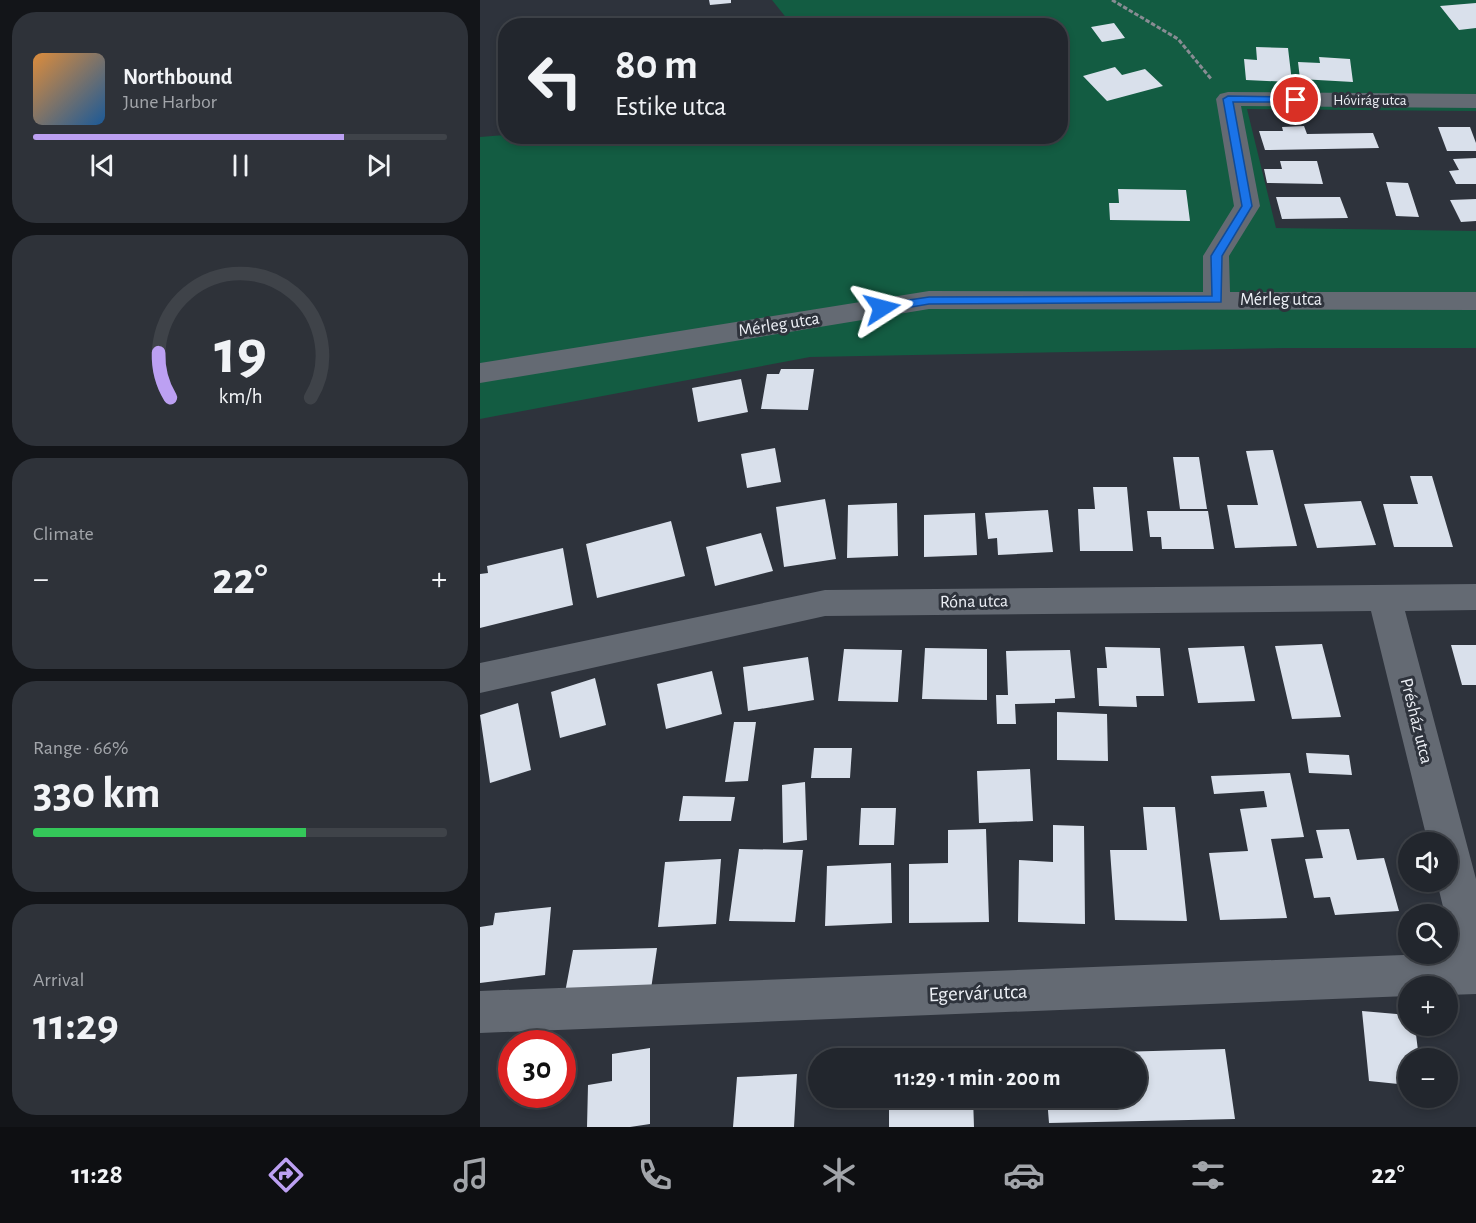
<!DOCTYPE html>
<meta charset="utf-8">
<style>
:root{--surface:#22262d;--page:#2e3239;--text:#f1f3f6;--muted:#a2a5aa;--line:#3f4349;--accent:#bca0f2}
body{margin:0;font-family:"Alegreya Sans",sans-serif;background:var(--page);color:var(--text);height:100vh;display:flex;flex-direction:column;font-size:22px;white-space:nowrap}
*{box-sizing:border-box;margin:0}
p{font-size:20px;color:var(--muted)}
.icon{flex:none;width:33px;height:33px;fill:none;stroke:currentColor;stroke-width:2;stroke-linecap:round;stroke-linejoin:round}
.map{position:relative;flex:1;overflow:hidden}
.sheet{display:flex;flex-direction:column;gap:12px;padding:12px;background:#131519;width:480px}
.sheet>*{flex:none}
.top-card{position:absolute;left:18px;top:18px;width:570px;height:126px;border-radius:24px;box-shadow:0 3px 9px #0003,0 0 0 2px var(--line);background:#22262d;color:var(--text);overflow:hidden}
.controls{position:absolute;left:918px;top:832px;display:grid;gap:12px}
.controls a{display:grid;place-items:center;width:60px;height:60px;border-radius:50%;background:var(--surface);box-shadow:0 3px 9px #0003,0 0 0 2px var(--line);font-size:30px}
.speed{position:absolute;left:18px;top:1030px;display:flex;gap:12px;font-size:30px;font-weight:700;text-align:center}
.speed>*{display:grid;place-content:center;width:78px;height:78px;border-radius:50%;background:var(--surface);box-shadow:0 3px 9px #0003,0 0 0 2px var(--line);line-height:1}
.speed .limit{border:9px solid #d22;background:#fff;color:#111}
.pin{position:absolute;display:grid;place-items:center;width:51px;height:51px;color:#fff;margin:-26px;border:3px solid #fff;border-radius:50%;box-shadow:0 2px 6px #0007}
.me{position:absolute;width:66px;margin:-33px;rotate:81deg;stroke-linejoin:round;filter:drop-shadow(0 0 4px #0008)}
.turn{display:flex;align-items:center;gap:21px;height:126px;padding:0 18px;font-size:27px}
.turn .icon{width:78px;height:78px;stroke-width:2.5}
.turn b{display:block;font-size:42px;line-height:51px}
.big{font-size:45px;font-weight:600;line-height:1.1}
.sheet .tile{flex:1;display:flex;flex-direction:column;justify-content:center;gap:9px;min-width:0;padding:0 21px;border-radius:24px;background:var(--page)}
.sheet .dial{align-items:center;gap:0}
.dial svg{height:156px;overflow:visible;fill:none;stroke:var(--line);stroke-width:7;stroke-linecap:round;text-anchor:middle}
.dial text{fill:var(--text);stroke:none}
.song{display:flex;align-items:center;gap:18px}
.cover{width:72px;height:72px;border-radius:9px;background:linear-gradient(135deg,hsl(30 70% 55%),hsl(210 70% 35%))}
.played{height:6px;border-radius:3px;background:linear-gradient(90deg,var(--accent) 75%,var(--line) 75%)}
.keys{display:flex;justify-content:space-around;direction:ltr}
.heat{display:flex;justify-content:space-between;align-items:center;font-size:33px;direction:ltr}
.charge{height:9px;border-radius:4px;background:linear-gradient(90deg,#34c759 66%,var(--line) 0)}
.trip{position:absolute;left:328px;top:1048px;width:339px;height:60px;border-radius:30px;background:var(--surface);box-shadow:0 3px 9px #0003,0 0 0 2px var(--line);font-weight:600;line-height:60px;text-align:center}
.tab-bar{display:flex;height:96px;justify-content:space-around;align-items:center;background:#0e0f12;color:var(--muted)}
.tab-bar .icon{width:42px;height:42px}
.tab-bar .selected{color:var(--accent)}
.tab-bar b{font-size:27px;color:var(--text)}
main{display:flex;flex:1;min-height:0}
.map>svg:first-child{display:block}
.green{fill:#135c42}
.building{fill:#d9e0eb}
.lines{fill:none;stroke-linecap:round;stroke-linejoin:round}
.path{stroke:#888c93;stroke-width:3;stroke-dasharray:4.5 2;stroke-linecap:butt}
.street{fill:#646a73;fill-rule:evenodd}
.route{fill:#1a73e8;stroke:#114b97;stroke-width:1.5}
.labels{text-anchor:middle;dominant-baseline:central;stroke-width:6;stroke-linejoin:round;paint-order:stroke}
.far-street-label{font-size:15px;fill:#eceff5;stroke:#2e333c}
.street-label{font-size:18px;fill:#eceff5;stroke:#2e333c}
.near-street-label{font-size:21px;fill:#eceff5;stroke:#2e333c}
</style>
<main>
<section class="sheet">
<div class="tile">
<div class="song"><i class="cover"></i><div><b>Northbound</b><p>June Harbor</p></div></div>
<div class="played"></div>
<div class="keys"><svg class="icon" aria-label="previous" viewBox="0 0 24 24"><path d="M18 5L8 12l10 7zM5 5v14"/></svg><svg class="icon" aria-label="pause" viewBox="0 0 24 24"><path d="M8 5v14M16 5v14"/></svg><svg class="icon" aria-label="next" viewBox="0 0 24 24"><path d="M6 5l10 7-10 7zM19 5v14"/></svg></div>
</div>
<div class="tile dial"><svg viewBox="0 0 100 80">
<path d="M14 69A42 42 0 1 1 86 69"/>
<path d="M14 69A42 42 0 0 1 8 46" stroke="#bca0f2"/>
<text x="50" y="56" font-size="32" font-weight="700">19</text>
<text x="50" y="72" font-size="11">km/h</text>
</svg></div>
<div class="tile"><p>Climate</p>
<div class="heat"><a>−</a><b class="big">22°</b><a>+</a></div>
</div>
<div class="tile"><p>Range · 66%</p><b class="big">330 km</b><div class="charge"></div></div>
<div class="tile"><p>Arrival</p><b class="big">11:29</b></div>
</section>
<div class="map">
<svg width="996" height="1127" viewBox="0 0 996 1127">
<rect width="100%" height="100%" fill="#2e333c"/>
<path class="green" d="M 292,0 L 996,0 L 996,111 L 767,109 L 796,228 L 996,231 L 996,348 L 805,348 L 330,357 L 0,419 L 0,137 L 25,135 L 580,136 L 580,26 L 312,25 Z"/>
<path class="building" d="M 229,0 L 251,0 L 251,3 L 230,5 Z
M 996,3 L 996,28 L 979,30 L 960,6 Z
M 273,18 L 275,26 L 236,26 L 236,22 Z
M 634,23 L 645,38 L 622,42 L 611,27 Z
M 776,47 L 808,48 L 812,82 L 766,80 L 764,59 L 777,60 Z
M 839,57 L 870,59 L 873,82 L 820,79 L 818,62 L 840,63 Z
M 635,67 L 642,75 L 665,69 L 683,86 L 627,101 L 603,76 Z
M 824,126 L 827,134 L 893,133 L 899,148 L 785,150 L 779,131 L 803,131 L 802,127 Z
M 958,127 L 990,127 L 996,143 L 996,151 L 967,151 Z
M 996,158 L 996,184 L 976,184 L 969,171 L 979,170 L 973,159 Z
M 800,161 L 837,161 L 843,184 L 787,183 L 784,169 L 802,169 Z
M 906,182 L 928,183 L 939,217 L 916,216 Z
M 638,189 L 706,190 L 710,221 L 630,220 L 629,203 L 639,203 Z
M 796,197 L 860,197 L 868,218 L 802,219 Z
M 996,199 L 996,221 L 981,222 L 970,200 Z
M 301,369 L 334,369 L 328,410 L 281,409 L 287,374 L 299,374 Z
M 261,379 L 268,412 L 218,422 L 212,388 Z
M 295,448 L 301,482 L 267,488 L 261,454 Z
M 793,450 L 817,546 L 755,548 L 747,505 L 778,505 L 766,451 Z
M 693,457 L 719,457 L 727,509 L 700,509 Z
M 930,476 L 952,476 L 973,547 L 914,547 L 903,504 L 938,504 Z
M 613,487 L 647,487 L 653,551 L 600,551 L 598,509 L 615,509 Z
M 345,499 L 356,559 L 304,567 L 296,507 Z
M 881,501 L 896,545 L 837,548 L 824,504 Z
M 417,503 L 418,556 L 367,558 L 368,505 Z
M 568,510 L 573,552 L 518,555 L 517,538 L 508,539 L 505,513 Z
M 667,511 L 728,511 L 734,549 L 682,549 L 681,537 L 670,537 Z
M 495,513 L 497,555 L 444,557 L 444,515 Z
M 191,521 L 205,576 L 117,598 L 106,544 Z
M 281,533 L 293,571 L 235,586 L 226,547 Z
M 83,548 L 93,605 L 0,628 L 0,574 L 8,573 L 7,566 Z
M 842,644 L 861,717 L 812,719 L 795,646 Z
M 971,645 L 996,645 L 996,685 L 982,685 Z
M 764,646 L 775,701 L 718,703 L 708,648 Z
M 625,647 L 680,648 L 684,696 L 656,696 L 657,707 L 619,706 L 617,668 L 627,668 Z
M 445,648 L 507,649 L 507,700 L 442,699 Z
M 364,649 L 422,650 L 418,702 L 358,701 Z
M 590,650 L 595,698 L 575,699 L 575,703 L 535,704 L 536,724 L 517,724 L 516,695 L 528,695 L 526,651 Z
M 328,657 L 334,700 L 268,711 L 263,667 Z
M 232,671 L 242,714 L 186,729 L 177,684 Z
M 115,678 L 126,725 L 80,738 L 71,692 Z
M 38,703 L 51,770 L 10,783 L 0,715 Z
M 577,712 L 627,714 L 628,761 L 577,760 Z
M 254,722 L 276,722 L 268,781 L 245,782 Z
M 334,748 L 372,748 L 370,778 L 331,778 Z
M 826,753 L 869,755 L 872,775 L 829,773 Z
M 550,769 L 553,821 L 499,823 L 497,771 Z
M 810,773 L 824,837 L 791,839 L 807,918 L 740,920 L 729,853 L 768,851 L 760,809 L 787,807 L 784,791 L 734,794 L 731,776 Z
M 325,782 L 327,840 L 303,843 L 302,785 Z
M 203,796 L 255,797 L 251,821 L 199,821 Z
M 663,807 L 695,807 L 707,921 L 635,920 L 630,850 L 667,850 Z
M 381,808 L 416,808 L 414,845 L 379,845 Z
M 573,825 L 604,826 L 605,924 L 538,922 L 539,860 L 573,862 Z
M 506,829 L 509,922 L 429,923 L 429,864 L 468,863 L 468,830 Z
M 869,829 L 877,860 L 904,858 L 919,911 L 855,915 L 850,897 L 834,898 L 825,859 L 843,858 L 836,830 Z
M 259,849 L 323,850 L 315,922 L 249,921 Z
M 241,859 L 236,924 L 178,927 L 185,862 Z
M 411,863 L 412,923 L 345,926 L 347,866 Z
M 71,907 L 65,975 L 0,983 L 0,927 L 13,925 L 15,913 Z
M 177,948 L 170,996 L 84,998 L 93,950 Z
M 882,1011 L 928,1015 L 928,1026 L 935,1026 L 939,1059 L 928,1059 L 928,1085 L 889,1081 Z
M 170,1048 L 170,1124 L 150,1127 L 107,1127 L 108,1085 L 132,1081 L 132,1054 Z
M 745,1049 L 755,1119 L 569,1123 L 567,1098 L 657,1098 L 657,1059 L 565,1059 L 565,1054 Z
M 317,1074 L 314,1127 L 253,1127 L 257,1077 Z
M 409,1098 L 493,1098 L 494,1127 L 409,1127 Z"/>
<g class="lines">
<path class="path" d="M 632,0 L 698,39 L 732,80"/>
<path class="street" d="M 748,92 L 996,94 L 996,108 L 761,106 L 780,206 L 749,256 L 750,292 L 996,292 L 996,310 L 449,309 L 0,383 L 0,363 L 449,291 L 723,292 L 723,256 L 754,206 L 736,99 L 740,94 Z
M 996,584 L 996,610 L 925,611 L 996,879 L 996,994 L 968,995 L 968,987 L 928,987 L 928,996 L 0,1033 L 0,991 L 974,953 L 968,926 L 968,915 L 965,915 L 957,882 L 968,882 L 968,843 L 948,843 L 891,611 L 345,616 L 0,693 L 0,663 L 345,590 Z"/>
</g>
<path class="route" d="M 748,96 L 816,97 L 821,100 L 816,102 L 753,102 L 772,206 L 742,256 L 741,302 L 449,304 L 402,312 L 396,308 L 402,304 L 449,297 L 732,296 L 731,256 L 762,206 L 743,99 Z"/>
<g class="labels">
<g class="far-street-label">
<text x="890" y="100">Hóvirág utca</text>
</g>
<g class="street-label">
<text x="801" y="300">Mérleg utca</text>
<text transform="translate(299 325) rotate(-9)">Mérleg utca</text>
<text transform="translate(494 602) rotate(-1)">Róna utca</text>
<text transform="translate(936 721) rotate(76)">Présház utca</text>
</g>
<g class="near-street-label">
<text transform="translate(498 993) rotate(-2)">Egervár utca</text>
</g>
</g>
</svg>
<div class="controls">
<a><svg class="icon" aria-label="sound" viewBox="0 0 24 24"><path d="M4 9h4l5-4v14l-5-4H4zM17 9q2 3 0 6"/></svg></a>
<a><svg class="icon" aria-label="search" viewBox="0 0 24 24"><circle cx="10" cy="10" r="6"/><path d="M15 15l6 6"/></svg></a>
<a>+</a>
<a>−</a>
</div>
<div class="speed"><div class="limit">30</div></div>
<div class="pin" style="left:816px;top:100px;background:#d93025"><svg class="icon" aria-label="arrive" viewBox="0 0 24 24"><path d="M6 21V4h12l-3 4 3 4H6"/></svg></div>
<svg class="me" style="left:402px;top:308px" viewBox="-20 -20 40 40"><path d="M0-17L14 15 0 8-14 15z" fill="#1a73e8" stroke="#fff" stroke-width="4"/></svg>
<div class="trip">11:29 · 1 min · 200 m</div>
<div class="top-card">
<div class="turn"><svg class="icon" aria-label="left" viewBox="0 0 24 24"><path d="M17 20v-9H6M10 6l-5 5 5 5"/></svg><div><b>80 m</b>Estike utca</div></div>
</div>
</div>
</main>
<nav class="tab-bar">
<b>11:28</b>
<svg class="icon selected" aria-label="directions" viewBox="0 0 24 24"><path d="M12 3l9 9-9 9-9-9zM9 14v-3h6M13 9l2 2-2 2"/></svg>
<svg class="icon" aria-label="music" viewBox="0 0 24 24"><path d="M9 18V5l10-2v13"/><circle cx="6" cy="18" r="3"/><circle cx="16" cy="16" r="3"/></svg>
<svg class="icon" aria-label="phone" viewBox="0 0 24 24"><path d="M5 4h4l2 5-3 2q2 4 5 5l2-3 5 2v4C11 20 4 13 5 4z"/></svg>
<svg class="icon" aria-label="climate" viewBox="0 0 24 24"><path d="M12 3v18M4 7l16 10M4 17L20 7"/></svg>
<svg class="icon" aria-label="car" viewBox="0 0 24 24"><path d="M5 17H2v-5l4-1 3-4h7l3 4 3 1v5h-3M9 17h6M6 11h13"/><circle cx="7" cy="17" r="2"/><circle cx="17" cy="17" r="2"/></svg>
<svg class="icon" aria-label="filters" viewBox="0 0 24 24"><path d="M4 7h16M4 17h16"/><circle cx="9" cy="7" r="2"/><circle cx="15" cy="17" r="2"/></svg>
<b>22°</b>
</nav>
